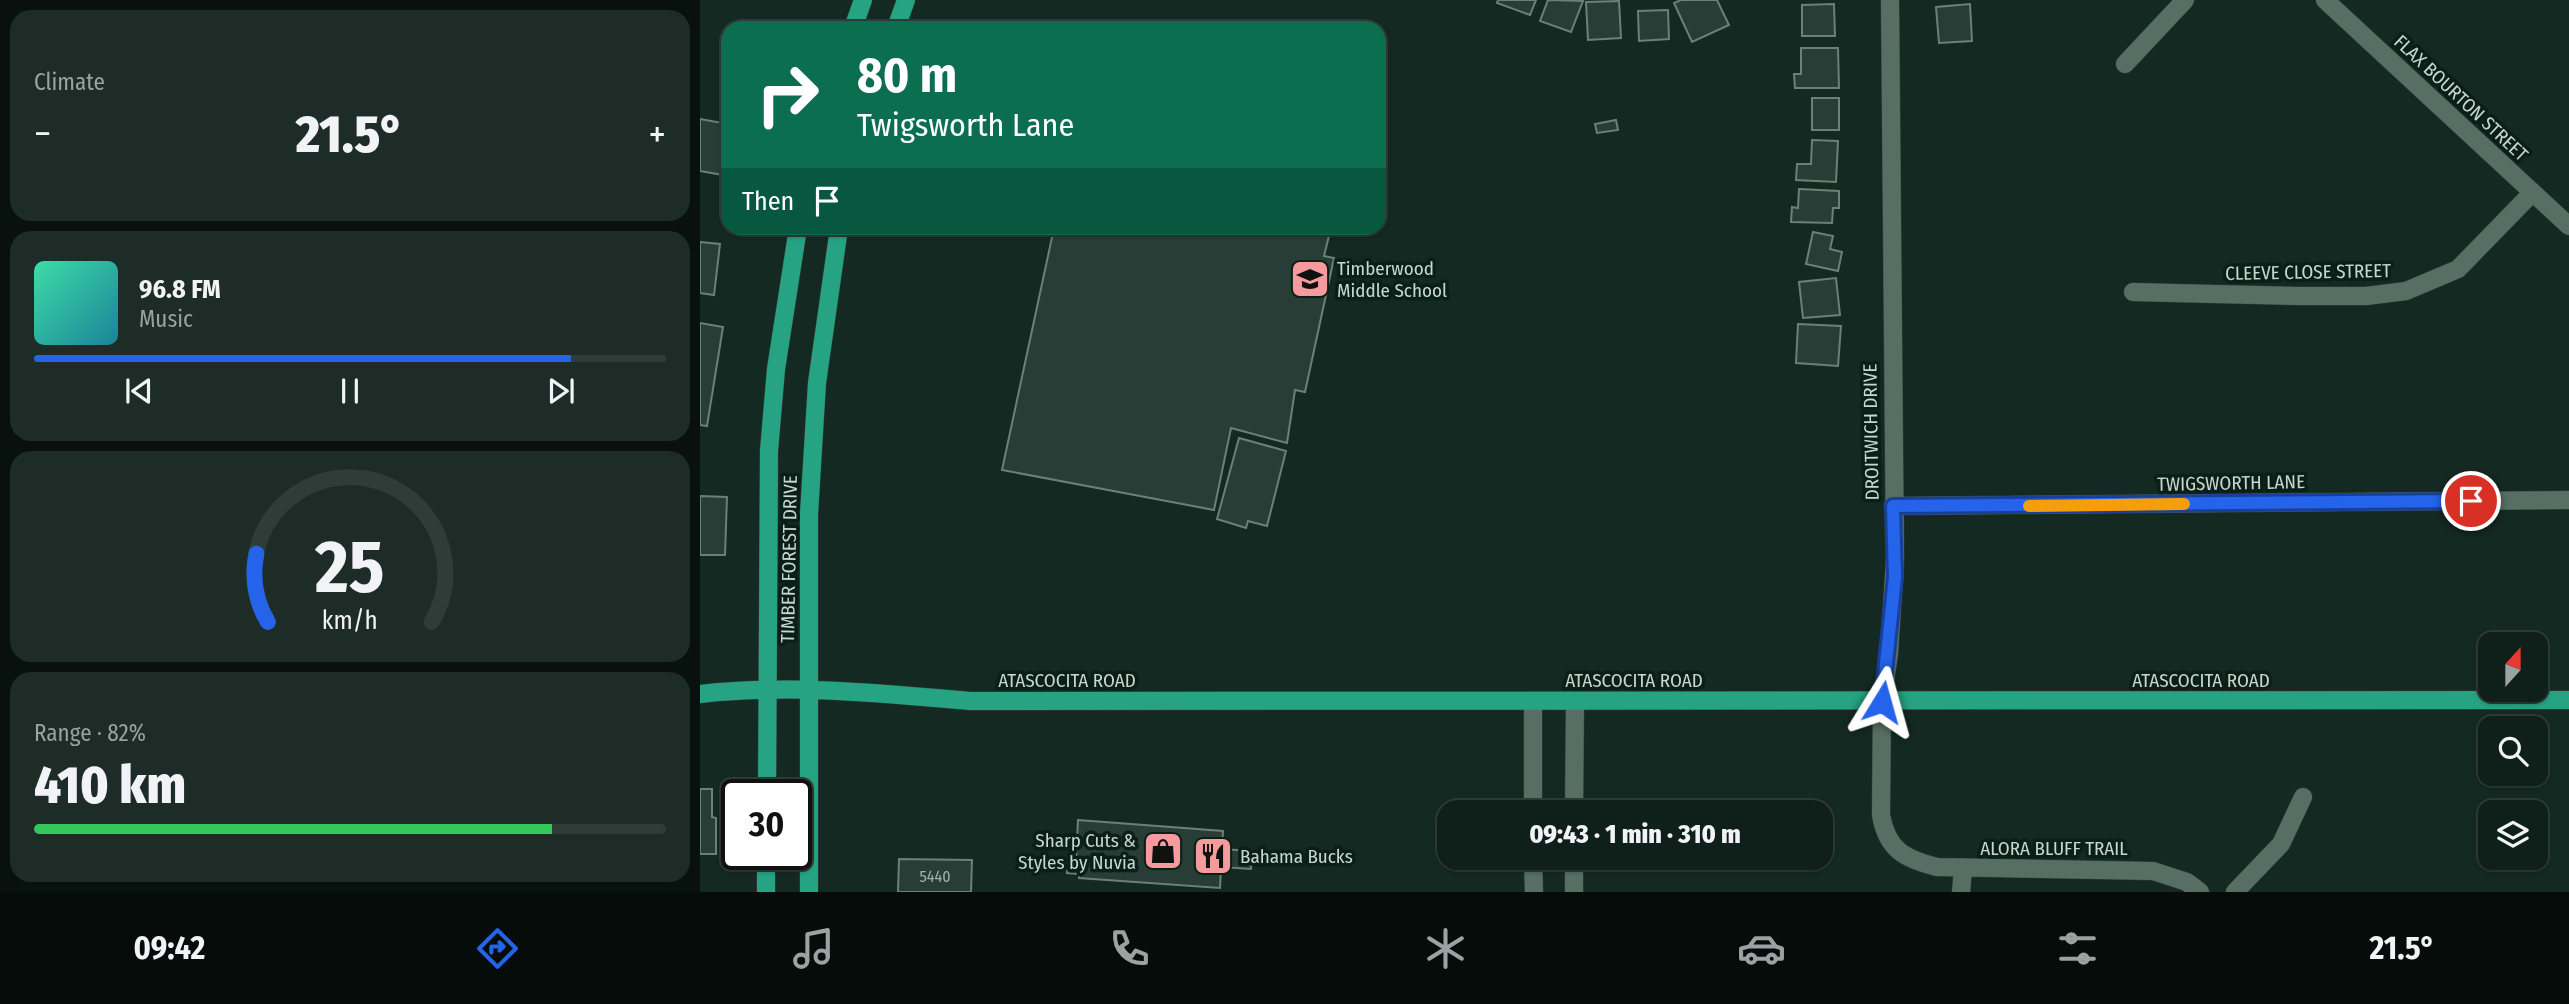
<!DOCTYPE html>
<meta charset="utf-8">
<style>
:root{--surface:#0f1f19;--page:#1d2c26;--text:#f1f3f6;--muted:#9ba2a2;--line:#2f3d38;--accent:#2563eb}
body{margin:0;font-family:"Fira Sans Condensed",sans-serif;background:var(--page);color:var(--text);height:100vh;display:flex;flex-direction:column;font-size:26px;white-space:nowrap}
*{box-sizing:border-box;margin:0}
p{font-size:23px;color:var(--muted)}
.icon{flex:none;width:38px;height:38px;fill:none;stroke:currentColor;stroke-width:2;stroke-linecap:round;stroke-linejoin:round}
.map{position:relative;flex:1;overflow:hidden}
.drawer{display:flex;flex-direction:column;gap:10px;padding:10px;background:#08110e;width:700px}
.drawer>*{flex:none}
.guide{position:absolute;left:21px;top:21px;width:665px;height:214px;border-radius:21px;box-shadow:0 2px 5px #0004,0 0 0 2px var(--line);background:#0b6e4f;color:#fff;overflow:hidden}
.needle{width:46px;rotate:21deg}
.controls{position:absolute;left:1778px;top:632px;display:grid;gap:14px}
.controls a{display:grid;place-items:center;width:70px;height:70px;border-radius:14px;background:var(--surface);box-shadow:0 2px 5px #0004,0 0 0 2px var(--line);font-size:35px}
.speed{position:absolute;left:21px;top:779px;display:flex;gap:14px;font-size:35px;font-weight:700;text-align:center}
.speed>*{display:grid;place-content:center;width:91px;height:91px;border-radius:50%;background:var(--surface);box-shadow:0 2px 5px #0004,0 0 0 2px var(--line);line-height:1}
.speed .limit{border:4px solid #111;border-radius:10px;background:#fff;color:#111}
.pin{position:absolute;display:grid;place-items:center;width:60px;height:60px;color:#fff;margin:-30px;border:4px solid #fff;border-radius:50%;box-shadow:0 2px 7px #0007}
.me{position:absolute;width:77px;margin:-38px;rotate:8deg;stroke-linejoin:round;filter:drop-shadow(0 0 5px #0008)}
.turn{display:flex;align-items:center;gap:24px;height:147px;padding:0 21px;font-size:32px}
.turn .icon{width:91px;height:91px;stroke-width:2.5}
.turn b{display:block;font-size:49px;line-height:60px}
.then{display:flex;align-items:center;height:66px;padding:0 21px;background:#0003;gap:14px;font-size:26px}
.big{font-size:52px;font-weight:800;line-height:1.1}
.drawer .widget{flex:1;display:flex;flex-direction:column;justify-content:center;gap:10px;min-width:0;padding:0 24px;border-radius:21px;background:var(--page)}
.drawer .dial{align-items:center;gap:0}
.dial svg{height:182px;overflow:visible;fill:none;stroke:var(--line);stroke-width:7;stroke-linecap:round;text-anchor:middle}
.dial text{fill:var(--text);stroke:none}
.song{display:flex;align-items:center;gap:21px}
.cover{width:84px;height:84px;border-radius:10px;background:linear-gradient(135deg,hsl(160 70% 55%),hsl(190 70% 35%))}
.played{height:7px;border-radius:4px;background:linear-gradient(90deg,var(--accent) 85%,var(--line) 85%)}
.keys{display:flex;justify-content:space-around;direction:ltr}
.heat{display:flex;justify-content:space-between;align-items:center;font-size:38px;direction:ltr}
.charge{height:10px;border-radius:5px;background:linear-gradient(90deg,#34c759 82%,var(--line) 0)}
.trip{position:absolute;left:737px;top:800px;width:396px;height:70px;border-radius:21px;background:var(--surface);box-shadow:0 2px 5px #0004,0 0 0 2px var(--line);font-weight:800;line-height:70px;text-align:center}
.dock{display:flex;height:112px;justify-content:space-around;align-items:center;background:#060c0a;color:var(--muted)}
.dock .icon{width:49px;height:49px}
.dock .current{color:var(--accent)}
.dock b{font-size:32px;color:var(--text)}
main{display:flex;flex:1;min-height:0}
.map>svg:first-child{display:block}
.building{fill:#283d35;stroke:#6a8177;stroke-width:2}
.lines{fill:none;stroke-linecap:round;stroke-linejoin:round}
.minor-casing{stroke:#35443d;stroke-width:19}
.major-casing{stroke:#35443d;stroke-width:19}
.minor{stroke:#576e64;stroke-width:18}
.major{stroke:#25a382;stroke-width:18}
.route-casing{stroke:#184099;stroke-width:18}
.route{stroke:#2563eb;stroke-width:12}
.slow{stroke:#f59e0b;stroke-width:12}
.labels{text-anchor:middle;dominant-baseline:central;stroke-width:7;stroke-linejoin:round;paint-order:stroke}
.number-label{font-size:16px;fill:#a1b0a9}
.street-label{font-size:19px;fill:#c9d6d0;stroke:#0a1f17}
.poi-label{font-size:19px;fill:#c9d6d0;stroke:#0a1f17;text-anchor:start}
</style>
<main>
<section class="drawer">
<div class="widget"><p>Climate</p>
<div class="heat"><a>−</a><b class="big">21.5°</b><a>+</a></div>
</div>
<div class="widget">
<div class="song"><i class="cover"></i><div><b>96.8 FM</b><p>Music</p></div></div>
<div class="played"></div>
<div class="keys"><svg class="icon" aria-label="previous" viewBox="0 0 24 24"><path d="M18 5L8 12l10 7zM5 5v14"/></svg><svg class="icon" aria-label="pause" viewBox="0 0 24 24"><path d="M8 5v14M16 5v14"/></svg><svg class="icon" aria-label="next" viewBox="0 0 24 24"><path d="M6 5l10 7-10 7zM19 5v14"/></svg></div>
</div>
<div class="widget dial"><svg viewBox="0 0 100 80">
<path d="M14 69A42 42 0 1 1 86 69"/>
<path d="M14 69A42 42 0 0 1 9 39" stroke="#2563eb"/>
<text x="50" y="56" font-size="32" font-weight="700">25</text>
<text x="50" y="72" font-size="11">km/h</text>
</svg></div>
<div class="widget"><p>Range · 82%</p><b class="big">410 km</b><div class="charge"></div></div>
</section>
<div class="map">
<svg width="1869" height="892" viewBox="0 0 1869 892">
<rect width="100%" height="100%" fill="#142921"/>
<path class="building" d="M 798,0 L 836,0 L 830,15 L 797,3 Z
M 848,0 L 883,1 L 871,32 L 840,21 Z
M 981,0 L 1017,0 L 1029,25 L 992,42 L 974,3 Z
M 919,1 L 921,38 L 888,40 L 886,2 Z
M 1134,4 L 1135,36 L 1102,36 L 1102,5 Z
M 1270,4 L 1272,41 L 1239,43 L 1236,7 Z
M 968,10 L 969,39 L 939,41 L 938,11 Z
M 1101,48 L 1138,48 L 1139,88 L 1095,88 L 1094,74 L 1101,74 Z
M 1112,98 L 1139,98 L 1139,130 L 1112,130 Z
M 0,119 L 28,124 L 23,175 L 0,171 Z
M 916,120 L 918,130 L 897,133 L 895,124 Z
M 1112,140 L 1138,141 L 1136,182 L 1096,180 L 1097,164 L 1111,164 Z
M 1099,189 L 1139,191 L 1139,208 L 1133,208 L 1132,223 L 1091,222 L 1092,207 L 1098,208 Z
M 354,228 L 631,228 L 624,256 L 634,258 L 605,392 L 595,390 L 587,443 L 531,428 L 514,510 L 302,470 Z
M 1113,232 L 1133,236 L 1130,249 L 1142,252 L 1138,271 L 1106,264 Z
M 0,242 L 20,244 L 14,295 L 0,293 Z
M 1136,278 L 1140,315 L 1103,318 L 1099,282 Z
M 0,323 L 23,327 L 7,426 L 0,425 Z
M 1098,324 L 1141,326 L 1138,366 L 1096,363 Z
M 539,438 L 586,451 L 567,526 L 548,521 L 546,528 L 517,519 Z
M 0,496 L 27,497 L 25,555 L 0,555 Z
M 0,789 L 12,789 L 12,817 L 16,818 L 16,854 L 0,854 Z
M 378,820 L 523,831 L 522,849 L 552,851 L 551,869 L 521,867 L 520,888 L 379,878 L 379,874 L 367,873 L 368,859 L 376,860 Z
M 199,859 L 272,860 L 271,892 L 198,892 Z"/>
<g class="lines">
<g class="minor-casing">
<path id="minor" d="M 1190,0 L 1195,560 L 1189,654 L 1182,702 L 1181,815 C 1187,850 1205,859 1237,867 L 1453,871 L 1487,882 L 1500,892
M 1625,0 L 1869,226
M 1425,64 L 1485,0
M 1433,292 L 1597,296 L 1666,296 L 1706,291 L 1758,269 L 1832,193
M 1193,506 L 1869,500
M 833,701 L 833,812
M 874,812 L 875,701
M 833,858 L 834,892
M 874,892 L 874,858
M 1261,892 L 1263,869
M 1535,892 L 1581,844 L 1603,797"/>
</g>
<g class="major-casing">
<path id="major" d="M 153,28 L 163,0
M 196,28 L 206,0
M 0,694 C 91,684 179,693 270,701 L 1869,700
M 67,794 L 69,451 L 76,369 L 98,228
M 66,892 L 66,854
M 109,892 L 109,514 L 117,383 L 139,228"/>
</g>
<use href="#minor" class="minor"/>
<use href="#major" class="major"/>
</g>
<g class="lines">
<g class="route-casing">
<path id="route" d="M 1182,702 L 1195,577 L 1193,506 L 1771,501"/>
</g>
<use href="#route" class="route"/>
<path class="slow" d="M 1329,506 L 1484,504"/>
</g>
<defs>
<g id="school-square" transform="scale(2.0125)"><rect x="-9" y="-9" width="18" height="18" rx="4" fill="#f59b9e" stroke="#0a1f17"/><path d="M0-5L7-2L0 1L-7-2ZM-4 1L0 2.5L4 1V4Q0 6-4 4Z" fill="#111"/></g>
<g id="shop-square" transform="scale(2.0125)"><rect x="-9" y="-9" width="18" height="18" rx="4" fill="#f59b9e" stroke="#0a1f17"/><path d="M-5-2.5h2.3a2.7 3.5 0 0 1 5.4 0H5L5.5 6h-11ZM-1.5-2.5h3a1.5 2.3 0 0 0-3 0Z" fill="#111"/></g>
<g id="restaurant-square" transform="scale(2.0125)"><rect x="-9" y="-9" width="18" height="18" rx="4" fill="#f59b9e" stroke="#0a1f17"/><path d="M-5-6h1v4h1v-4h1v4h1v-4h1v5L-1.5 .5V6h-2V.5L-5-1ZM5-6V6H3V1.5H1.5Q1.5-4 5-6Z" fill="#111"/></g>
</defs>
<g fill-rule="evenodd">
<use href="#school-square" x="610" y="279"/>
<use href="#shop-square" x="463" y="851"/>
<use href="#restaurant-square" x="513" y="856"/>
</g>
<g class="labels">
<g class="number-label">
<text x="235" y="876">5440</text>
</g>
<g class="street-label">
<text transform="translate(1761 98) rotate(43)">FLAX BOURTON STREET</text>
<text transform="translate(1608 272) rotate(-1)">CLEEVE CLOSE STREET</text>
<text transform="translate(1171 432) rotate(-91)">DROITWICH DRIVE</text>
<text transform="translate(1531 483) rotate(-1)">TWIGSWORTH LANE</text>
<text transform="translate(89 559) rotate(-89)">TIMBER FOREST DRIVE</text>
<text x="367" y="680">ATASCOCITA ROAD</text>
<text x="934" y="680">ATASCOCITA ROAD</text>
<text x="1501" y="680">ATASCOCITA ROAD</text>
<text x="1354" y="848">ALORA BLUFF TRAIL</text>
</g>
<g class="poi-label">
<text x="637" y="268">Timberwood<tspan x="637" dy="22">Middle School</tspan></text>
<text x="436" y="840" text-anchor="end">Sharp Cuts &amp;<tspan x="436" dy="22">Styles by Nuvia</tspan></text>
<text x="540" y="856">Bahama Bucks</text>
</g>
</g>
</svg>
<div class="controls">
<a><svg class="needle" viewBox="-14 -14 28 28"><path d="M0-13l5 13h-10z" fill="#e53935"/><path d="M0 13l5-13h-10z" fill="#9ba2a2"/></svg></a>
<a><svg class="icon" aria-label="search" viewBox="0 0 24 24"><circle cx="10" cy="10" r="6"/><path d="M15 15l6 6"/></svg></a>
<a><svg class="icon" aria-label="layers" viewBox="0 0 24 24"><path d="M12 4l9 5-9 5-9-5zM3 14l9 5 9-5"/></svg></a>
</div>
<div class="speed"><div class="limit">30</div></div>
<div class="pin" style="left:1771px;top:501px;background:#d93025"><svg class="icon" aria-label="arrive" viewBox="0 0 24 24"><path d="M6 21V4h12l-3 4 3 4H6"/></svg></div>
<svg class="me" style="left:1182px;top:702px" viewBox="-20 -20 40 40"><path d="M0-17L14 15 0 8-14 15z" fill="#2563eb" stroke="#fff" stroke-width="4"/></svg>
<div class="trip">09:43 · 1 min · 310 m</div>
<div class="guide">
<div class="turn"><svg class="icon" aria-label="right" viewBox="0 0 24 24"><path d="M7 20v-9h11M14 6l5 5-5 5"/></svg><div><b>80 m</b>Twigsworth Lane</div></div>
<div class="then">Then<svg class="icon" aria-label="arrive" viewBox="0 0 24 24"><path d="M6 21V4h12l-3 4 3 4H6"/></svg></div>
</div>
</div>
</main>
<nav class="dock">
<b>09:42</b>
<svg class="icon current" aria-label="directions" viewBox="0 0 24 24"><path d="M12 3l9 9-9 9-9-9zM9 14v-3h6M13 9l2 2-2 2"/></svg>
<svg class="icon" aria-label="music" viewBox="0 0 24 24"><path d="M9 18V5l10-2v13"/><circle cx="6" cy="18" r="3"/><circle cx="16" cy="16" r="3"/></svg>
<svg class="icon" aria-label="phone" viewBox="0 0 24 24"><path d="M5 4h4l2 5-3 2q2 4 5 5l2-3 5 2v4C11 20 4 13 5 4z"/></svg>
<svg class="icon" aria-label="climate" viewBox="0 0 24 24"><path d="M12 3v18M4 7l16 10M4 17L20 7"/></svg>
<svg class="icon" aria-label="car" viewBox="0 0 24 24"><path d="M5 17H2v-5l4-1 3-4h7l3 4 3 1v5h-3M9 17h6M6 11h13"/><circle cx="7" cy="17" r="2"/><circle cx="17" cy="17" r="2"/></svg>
<svg class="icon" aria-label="filters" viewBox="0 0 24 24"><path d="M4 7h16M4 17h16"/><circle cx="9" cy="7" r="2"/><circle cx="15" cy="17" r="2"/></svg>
<b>21.5°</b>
</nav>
